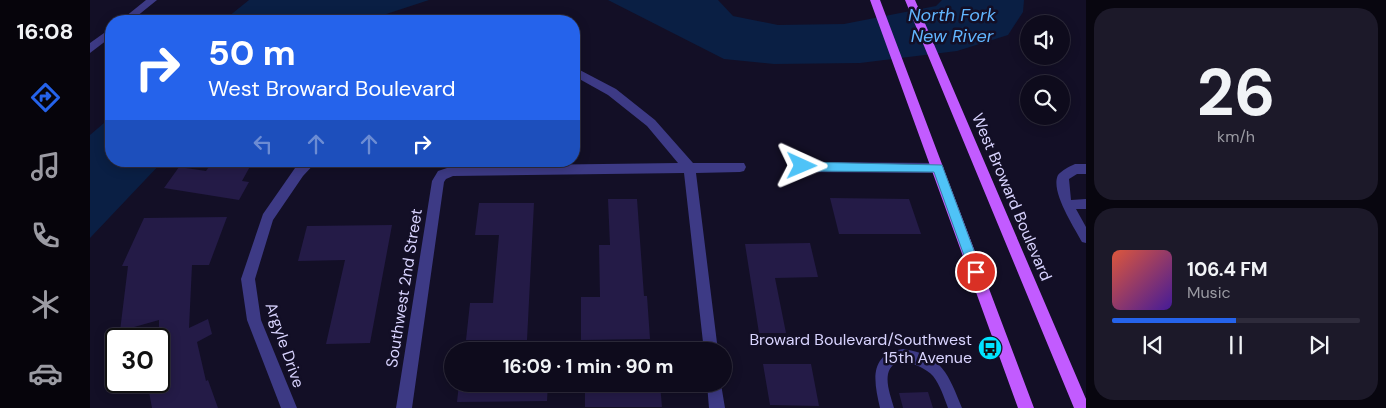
<!DOCTYPE html>
<meta charset="utf-8">
<style>
:root{--surface:#0e0b1c;--page:#1c1929;--text:#f1f3f6;--muted:#9b9ba3;--line:#2e2b3b;--accent:#2563eb}
body{margin:0;font-family:"DM Sans",sans-serif;background:var(--page);color:var(--text);height:100vh;display:flex;flex-direction:column;font-size:19px;white-space:nowrap}
*{box-sizing:border-box;margin:0}
p{font-size:16px;color:var(--muted)}
.icon{flex:none;width:28px;height:28px;fill:none;stroke:currentColor;stroke-width:2;stroke-linecap:round;stroke-linejoin:round}
.map{position:relative;flex:1;overflow:hidden}
.drawer{display:flex;flex-direction:column;gap:8px;padding:8px;background:#08060f;width:300px}
.drawer>*{flex:none}
.top-card{position:absolute;left:15px;top:15px;width:475px;height:152px;border-radius:20px;box-shadow:0 2px 12px #0003,0 0 0 1px var(--line);background:#2563eb;color:#fff;overflow:hidden}
.tools{position:absolute;left:930px;top:15px;display:grid;gap:10px}
.tools a{display:grid;place-items:center;width:50px;height:50px;border-radius:50%;background:var(--surface);box-shadow:0 2px 12px #0003,0 0 0 1px var(--line);font-size:25px}
.speed{position:absolute;left:15px;top:328px;display:flex;gap:10px;font-size:25px;font-weight:700;text-align:center}
.speed>*{display:grid;place-content:center;width:65px;height:65px;border-radius:50%;background:var(--surface);box-shadow:0 2px 12px #0003,0 0 0 1px var(--line);line-height:1}
.speed .limit{border:2px solid #111;border-radius:8px;background:#fff;color:#111}
.pin{position:absolute;display:grid;place-items:center;width:42px;height:42px;color:#fff;margin:-21px;border:2px solid #fff;border-radius:50%;box-shadow:0 1px 5px #0007}
.me{position:absolute;width:55px;margin:-28px;rotate:91deg;stroke-linejoin:round;filter:drop-shadow(0 0 4px #0008)}
.turn{display:flex;align-items:center;gap:18px;height:105px;padding:0 20px;font-size:22px}
.turn .icon{width:65px;height:65px;stroke-width:2.5}
.turn b{display:block;font-size:35px;line-height:42px}
.lanes{display:flex;align-items:center;height:48px;padding:0 20px;background:#0003;justify-content:center;gap:25px;direction:ltr}
.lanes .off{opacity:.35}
.drawer .tile{flex:1;display:flex;flex-direction:column;justify-content:center;gap:8px;min-width:0;padding:0 18px;border-radius:20px;background:var(--page)}
.drawer .dial{align-items:center;gap:0}
.dial b{font-size:65px;line-height:1}
.song{display:flex;align-items:center;gap:15px}
.cover{width:60px;height:60px;border-radius:8px;background:linear-gradient(135deg,hsl(10 70% 55%),hsl(260 70% 35%))}
.played{height:5px;border-radius:2px;background:linear-gradient(90deg,var(--accent) 50%,var(--line) 50%)}
.keys{display:flex;justify-content:space-around;direction:ltr}
.trip{position:absolute;left:354px;top:342px;width:288px;height:50px;border-radius:25px;background:var(--surface);box-shadow:0 2px 12px #0003,0 0 0 1px var(--line);font-weight:700;line-height:50px;text-align:center}
main{display:flex;flex:1;min-height:0}
.tabs{display:flex;flex-direction:column;width:90px;justify-content:space-around;align-items:center;background:#06040b;color:var(--muted)}
.tabs .icon{width:35px;height:35px}
.tabs .selected{color:var(--accent)}
.tabs b{font-size:22px;color:var(--text)}
.map>svg:first-child{display:block}
.water{fill:#0a1f44}
.building{fill:#241b47}
.lines{fill:none;stroke-linecap:round;stroke-linejoin:round}
.service{fill:#3d3a85;fill-rule:evenodd}
.minor{fill:#3d3a85;fill-rule:evenodd}
.primary{fill:#c25bff;fill-rule:evenodd}
.route{fill:#4fc3f7;stroke:#337fa1}
.labels{text-anchor:middle;dominant-baseline:central;stroke-width:5;stroke-linejoin:round;paint-order:stroke}
.street-label{font-size:16px;fill:#d9d4ff;stroke:#130f26}
.poi-label{font-size:16px;fill:#d9d4ff;stroke:#130f26;text-anchor:end}
.water-label{font-size:18px;font-style:italic;fill:#62b6ff;stroke:#130f26}
</style>
<main>
<nav class="tabs">
<b>16:08</b>
<svg class="icon selected" aria-label="directions" viewBox="0 0 24 24"><path d="M12 3l9 9-9 9-9-9zM9 14v-3h6M13 9l2 2-2 2"/></svg>
<svg class="icon" aria-label="music" viewBox="0 0 24 24"><path d="M9 18V5l10-2v13"/><circle cx="6" cy="18" r="3"/><circle cx="16" cy="16" r="3"/></svg>
<svg class="icon" aria-label="phone" viewBox="0 0 24 24"><path d="M5 4h4l2 5-3 2q2 4 5 5l2-3 5 2v4C11 20 4 13 5 4z"/></svg>
<svg class="icon" aria-label="climate" viewBox="0 0 24 24"><path d="M12 3v18M4 7l16 10M4 17L20 7"/></svg>
<svg class="icon" aria-label="car" viewBox="0 0 24 24"><path d="M5 17H2v-5l4-1 3-4h7l3 4 3 1v5h-3M9 17h6M6 11h13"/><circle cx="7" cy="17" r="2"/><circle cx="17" cy="17" r="2"/></svg>
</nav>
<div class="map">
<svg width="996" height="408" viewBox="0 0 996 408">
<rect width="100%" height="100%" fill="#130f26"/>
<path class="water" d="M 159,0 L 339,0 L 275,21 L 133,21 Z
M 518,0 L 628,0 L 643,16 L 688,25 L 754,24 L 846,6 L 852,0 L 934,0 L 933,12 L 918,35 L 867,51 L 770,63 L 684,64 L 634,59 Z
M 21,117 L 21,161 L 73,161 L 0,238 L 0,135 Z"/>
<path class="building" d="M 123,161 L 163,161 L 152,181 L 159,182 L 149,200 L 74,188 L 89,167 L 116,171 Z
M 740,198 L 819,199 L 831,234 L 749,234 Z
M 518,199 L 547,199 L 554,296 L 557,296 L 560,339 L 491,340 L 491,297 L 510,297 L 509,245 L 520,245 Z
M 389,203 L 444,203 L 437,340 L 376,340 L 380,303 L 403,303 L 409,235 L 385,235 Z
M 137,217 L 119,265 L 102,265 L 99,328 L 118,319 L 122,334 L 107,342 L 116,381 L 118,380 L 128,408 L 62,408 L 57,381 L 69,381 L 69,374 L 71,372 L 69,361 L 69,320 L 30,331 L 38,266 L 32,266 L 54,218 Z
M 302,225 L 280,343 L 236,344 L 255,260 L 208,261 L 217,226 Z
M 720,243 L 728,277 L 685,278 L 696,333 L 669,333 L 655,244 Z
M 673,364 L 721,364 L 729,406 L 680,405 Z
M 369,384 L 458,384 L 457,401 L 367,402 Z
M 495,384 L 570,384 L 572,407 L 495,407 Z
M 838,392 L 843,408 L 813,408 L 809,393 Z"/>
<g class="lines">
<path class="service" d="M 985,164 L 996,164 L 996,174 L 987,174 L 979,179 L 981,200 L 996,199 L 996,209 L 986,209 L 996,227 L 996,243 L 992,242 C 984,227 960,191 968,175 C 971,171 980,166 985,164 Z
M 813,349 C 852,354 859,376 872,408 L 858,408 C 854,397 850,385 843,376 C 834,366 803,352 798,374 C 796,385 801,397 804,408 L 790,408 C 784,382 778,354 813,349 Z"/>
<path class="minor" d="M 56,0 L 67,0 L 41,21 L 30,21 Z
M 21,28 L 21,37 L 0,53 L 0,43 Z
M 484,67 L 526,89 L 565,120 L 603,163 L 654,163 L 656,167 L 654,171 L 650,172 L 606,173 L 628,351 L 614,351 L 594,173 L 363,176 L 356,179 L 354,182 L 322,408 L 306,408 L 342,181 L 348,171 L 363,166 L 588,163 L 557,126 L 518,95 L 484,76 Z
M 213,161 L 227,161 L 213,176 L 183,220 L 165,279 L 171,320 L 207,408 L 191,408 L 157,320 L 151,279 L 173,214 L 205,168 Z
M 712,162 L 848,163 L 852,164 L 854,168 L 852,172 L 848,173 L 712,172 L 708,171 L 706,167 L 708,163 Z
M 617,384 L 631,384 L 635,408 L 619,408 Z"/>
<path class="primary" d="M 780,0 L 790,0 L 944,408 L 928,408 Z
M 815,0 L 825,0 L 996,399 L 996,408 L 984,408 Z"/>
</g>
<path class="route" d="M 712,162 L 852,165 L 892,272 L 890,276 L 886,277 L 881,276 L 880,272 L 844,172 L 712,171 L 707,166 Z"/>
<defs>
<g id="bus-disc" transform="scale(1.25)"><circle r="9.5" fill="#00e5ff" stroke="#130f26"/><path d="M-5-6H5V4H4V6H2V4H-2V6H-4V4H-5ZM-3.5-4V0h7V-4ZM-3.5 1.2v1.5H-2V1.2ZM2 1.2v1.5H3.5V1.2Z" fill="#111"/></g>
</defs>
<g fill-rule="evenodd">
<use href="#bus-disc" x="900" y="348"/>
</g>
<g class="labels">
<g class="street-label">
<text transform="translate(922 197) rotate(67)">West Broward Boulevard</text>
<text transform="translate(314 288) rotate(-81)">Southwest 2nd Street</text>
<text transform="translate(195 345) rotate(71)">Argyle Drive</text>
</g>
<g class="poi-label">
<text x="882" y="339">Broward Boulevard/Southwest<tspan x="882" dy="18">15th Avenue</tspan></text>
</g>
<g class="water-label">
<text x="862" y="15">North Fork<tspan x="862" dy="21">New River</tspan></text>
</g>
</g>
</svg>
<div class="tools">
<a><svg class="icon" aria-label="sound" viewBox="0 0 24 24"><path d="M4 9h4l5-4v14l-5-4H4zM17 9q2 3 0 6"/></svg></a>
<a><svg class="icon" aria-label="search" viewBox="0 0 24 24"><circle cx="10" cy="10" r="6"/><path d="M15 15l6 6"/></svg></a>
</div>
<div class="speed"><div class="limit">30</div></div>
<div class="pin" style="left:886px;top:272px;background:#d93025"><svg class="icon" aria-label="arrive" viewBox="0 0 24 24"><path d="M6 21V4h12l-3 4 3 4H6"/></svg></div>
<svg class="me" style="left:712px;top:166px" viewBox="-20 -20 40 40"><path d="M0-17L14 15 0 8-14 15z" fill="#4fc3f7" stroke="#fff" stroke-width="4"/></svg>
<div class="trip">16:09 · 1 min · 90 m</div>
<div class="top-card">
<div class="turn"><svg class="icon" aria-label="right" viewBox="0 0 24 24"><path d="M7 20v-9h11M14 6l5 5-5 5"/></svg><div><b>50 m</b>West Broward Boulevard</div></div>
<div class="lanes"><svg class="icon off" aria-label="left" viewBox="0 0 24 24"><path d="M17 20v-9H6M10 6l-5 5 5 5"/></svg><svg class="icon off" aria-label="ahead" viewBox="0 0 24 24"><path d="M12 20V5M6 11l6-6 6 6"/></svg><svg class="icon off" aria-label="ahead" viewBox="0 0 24 24"><path d="M12 20V5M6 11l6-6 6 6"/></svg><svg class="icon" aria-label="right" viewBox="0 0 24 24"><path d="M7 20v-9h11M14 6l5 5-5 5"/></svg></div>
</div>
</div>
<section class="drawer">
<div class="tile dial"><b>26</b><p>km/h</p></div>
<div class="tile">
<div class="song"><i class="cover"></i><div><b>106.4 FM</b><p>Music</p></div></div>
<div class="played"></div>
<div class="keys"><svg class="icon" aria-label="previous" viewBox="0 0 24 24"><path d="M18 5L8 12l10 7zM5 5v14"/></svg><svg class="icon" aria-label="pause" viewBox="0 0 24 24"><path d="M8 5v14M16 5v14"/></svg><svg class="icon" aria-label="next" viewBox="0 0 24 24"><path d="M6 5l10 7-10 7zM19 5v14"/></svg></div>
</div>
</section>
</main>
